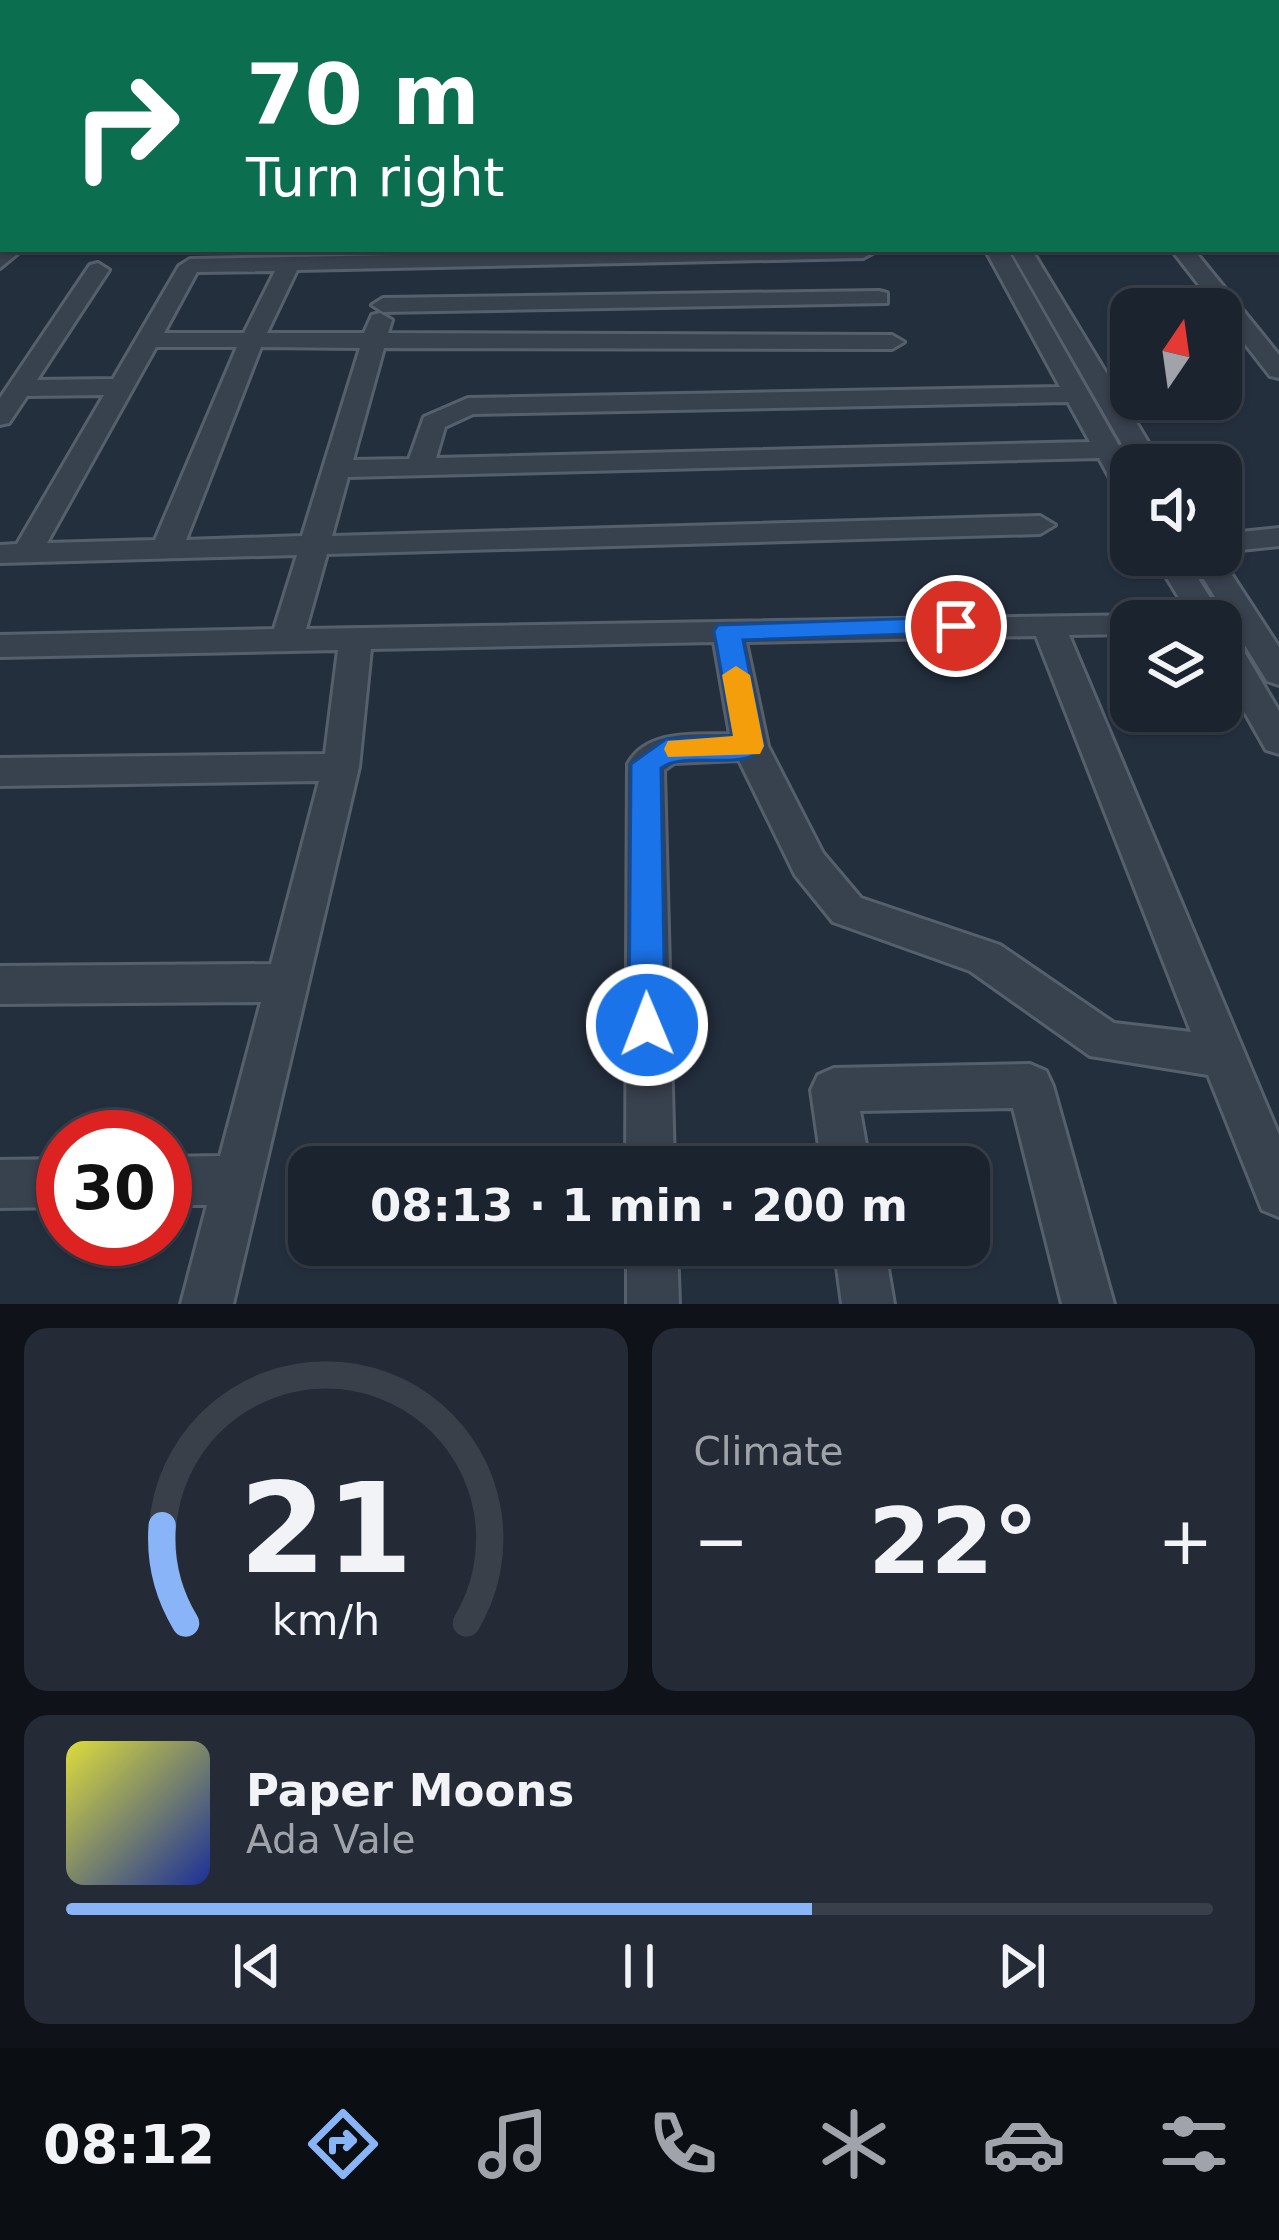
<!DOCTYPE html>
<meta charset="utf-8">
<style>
:root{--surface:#1b232e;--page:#242b36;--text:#f1f3f6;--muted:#a0a4aa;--line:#39404a;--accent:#8ab4f8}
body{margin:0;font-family:"DejaVu Sans",sans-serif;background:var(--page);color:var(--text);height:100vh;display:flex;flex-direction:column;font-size:45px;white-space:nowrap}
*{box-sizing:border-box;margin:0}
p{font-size:39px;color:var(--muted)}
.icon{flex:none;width:66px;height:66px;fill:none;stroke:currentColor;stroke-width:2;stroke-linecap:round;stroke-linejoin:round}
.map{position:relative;height:1304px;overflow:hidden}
.drawer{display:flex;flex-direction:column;gap:24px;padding:24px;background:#0f1319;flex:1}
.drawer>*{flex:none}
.banner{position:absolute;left:0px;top:0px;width:1281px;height:252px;box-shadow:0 3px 9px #0004,0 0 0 3px var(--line);background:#0b6e4f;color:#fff;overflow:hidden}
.needle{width:78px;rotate:13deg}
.controls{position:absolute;left:1110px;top:288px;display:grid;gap:24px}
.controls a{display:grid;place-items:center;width:132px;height:132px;border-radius:24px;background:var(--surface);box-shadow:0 3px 9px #0004,0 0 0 3px var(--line);font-size:60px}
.speed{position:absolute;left:36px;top:1110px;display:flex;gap:24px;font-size:60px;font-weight:700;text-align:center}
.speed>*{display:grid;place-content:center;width:156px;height:156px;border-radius:50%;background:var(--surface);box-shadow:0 3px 9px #0004,0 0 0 3px var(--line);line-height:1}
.speed .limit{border:18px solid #d22;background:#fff;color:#111}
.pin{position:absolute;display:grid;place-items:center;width:102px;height:102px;color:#fff;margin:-51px;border:6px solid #fff;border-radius:50%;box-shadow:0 3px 12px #0007}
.me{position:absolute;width:132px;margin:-66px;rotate:359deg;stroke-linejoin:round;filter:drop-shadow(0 0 9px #0008)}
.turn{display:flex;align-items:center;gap:42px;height:252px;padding:0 48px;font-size:54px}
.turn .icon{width:156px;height:156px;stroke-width:2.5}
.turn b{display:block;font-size:84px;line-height:102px}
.big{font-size:90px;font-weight:700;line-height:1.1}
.drawer .card{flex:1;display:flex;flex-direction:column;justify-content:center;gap:18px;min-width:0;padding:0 42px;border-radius:24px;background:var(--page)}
.drawer .dial{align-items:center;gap:0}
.dial svg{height:312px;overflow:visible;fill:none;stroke:var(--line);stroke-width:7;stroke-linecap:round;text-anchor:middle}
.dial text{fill:var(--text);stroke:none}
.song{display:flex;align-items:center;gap:36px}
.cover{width:144px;height:144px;border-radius:18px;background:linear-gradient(135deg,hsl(60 70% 55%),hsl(230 70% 35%))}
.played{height:12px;border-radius:6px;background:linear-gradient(90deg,var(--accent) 65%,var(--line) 65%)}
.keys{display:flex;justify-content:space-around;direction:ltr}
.heat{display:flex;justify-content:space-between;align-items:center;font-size:66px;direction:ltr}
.drawer .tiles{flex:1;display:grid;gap:24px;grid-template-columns:1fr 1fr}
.card:last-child{grid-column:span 2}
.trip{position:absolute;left:288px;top:1146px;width:702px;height:120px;border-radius:24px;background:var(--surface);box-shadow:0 3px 9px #0004,0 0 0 3px var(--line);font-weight:700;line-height:120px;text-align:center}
.dock{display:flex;height:192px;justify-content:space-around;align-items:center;background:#0b0e12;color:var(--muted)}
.dock .icon{width:84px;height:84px}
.dock .active{color:var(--accent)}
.dock b{font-size:54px;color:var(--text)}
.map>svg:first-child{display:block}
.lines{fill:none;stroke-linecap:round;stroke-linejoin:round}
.minor-casing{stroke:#565f6c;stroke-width:6}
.minor{fill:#38414e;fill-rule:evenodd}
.shaded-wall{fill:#303945}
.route{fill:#1a73e8;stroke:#114b97;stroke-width:3}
.slow{fill:#f59e0b}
</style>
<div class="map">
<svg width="1279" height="1304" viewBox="0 0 1279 1304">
<rect width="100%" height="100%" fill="#242f3e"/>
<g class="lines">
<g class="minor-casing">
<path id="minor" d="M 868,0 L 882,0 L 884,3 L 870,3 Z
M 974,0 L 988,0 L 989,3 L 975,3 Z
M 1222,0 L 1237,0 L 1239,3 L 1224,3 Z
M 1278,92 L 1279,92 L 1279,102 L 1278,102 Z
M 1278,136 L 1279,136 L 1279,146 L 1278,146 Z
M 0,194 L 3,194 L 3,206 L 0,206 Z
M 1278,206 L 1279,206 L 1279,219 L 1278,219 Z
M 3,246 L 23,249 L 0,268 L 0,249 Z
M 698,249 L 874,252 L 863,258 L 297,270 L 267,333 L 364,333 L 372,315 L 380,313 L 392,320 L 388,333 L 892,335 L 904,342 L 892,349 L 384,348 L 353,460 L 409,459 L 424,417 L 468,398 L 1060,387 L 985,249 L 1007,249 L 1131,467 L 1131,501 L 1121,498 L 1099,458 L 348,477 L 332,536 L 1040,516 L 1055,525 L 1040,534 L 327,554 L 306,629 L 1142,615 L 1146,621 L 1131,621 L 1131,634 L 1069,635 L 1279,1135 L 1279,1217 L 1262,1210 L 1208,1075 L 1090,1056 L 970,971 L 833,922 L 795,875 L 739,760 L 674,763 L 664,770 L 674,1167 L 626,1167 L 628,764 C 647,729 695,735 730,734 L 714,642 L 371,649 L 359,767 L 233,1304 L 181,1304 L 207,1205 L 165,1205 L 165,1157 L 220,1156 L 261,1002 L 0,1004 L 0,966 L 271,964 L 319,781 L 0,786 L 0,758 L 325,754 L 338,650 L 0,657 L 0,635 L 274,629 L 297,555 L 0,563 L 0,545 L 17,544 L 104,395 L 27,396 L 9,423 L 0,425 L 0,398 L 90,265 L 98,263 L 109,270 L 37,380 L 113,379 L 179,266 L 190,259 ZM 275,271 L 244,333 L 164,333 L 197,272 ZM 156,347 L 237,347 L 155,540 L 47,543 ZM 261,347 L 360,348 L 302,536 L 186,540 ZM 1068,402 L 1090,442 L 436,458 L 445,427 L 473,414 ZM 1036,636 L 1191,1032 L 1114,1023 L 1000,945 L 861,898 L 823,853 L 768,746 L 746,642 Z
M 1171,249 L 1193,249 L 1279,355 L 1279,378 L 1270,376 Z
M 1011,251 L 1031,249 L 1162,465 L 1134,465 Z
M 879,291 L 887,293 L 887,303 L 383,312 L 372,305 L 383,298 Z
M 1279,528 L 1279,546 L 1221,552 L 1221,534 Z
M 1153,555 L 1183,555 L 1225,621 L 1221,627 L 1221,621 L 1193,621 Z
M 1189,555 L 1219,555 L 1279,647 L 1279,685 L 1267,681 Z
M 1221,630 L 1233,633 L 1279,711 L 1279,754 L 1266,750 L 1221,670 Z
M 1030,1064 L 1046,1071 L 1053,1086 L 1114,1304 L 1062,1304 L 1013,1108 L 860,1111 L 870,1167 L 822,1167 L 811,1090 L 818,1075 L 834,1068 Z
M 63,1159 L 63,1207 L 0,1208 L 0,1160 Z
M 627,1245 L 677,1245 L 679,1304 L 627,1304 Z
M 834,1245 L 884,1245 L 894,1304 L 842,1304 Z"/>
</g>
<use href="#minor" class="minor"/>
</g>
<path class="shaded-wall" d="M 9,0 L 27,0 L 23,3 L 5,3 Z"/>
<path class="route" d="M 956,617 L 966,620 L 966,632 L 743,640 L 764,746 C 746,774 688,749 661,768 L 665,1025 L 660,1037 L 647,1042 L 634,1037 L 629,1025 L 631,764 L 666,739 L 733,736 L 714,631 L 718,625 Z"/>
<path class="slow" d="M 736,666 L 750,675 L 764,746 L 760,754 L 668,757 L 664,749 L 668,741 L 733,736 L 722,675 Z"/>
</svg>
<div class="controls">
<a><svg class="needle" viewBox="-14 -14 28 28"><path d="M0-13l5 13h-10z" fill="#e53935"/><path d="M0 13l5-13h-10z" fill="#a0a4aa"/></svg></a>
<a><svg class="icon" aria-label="sound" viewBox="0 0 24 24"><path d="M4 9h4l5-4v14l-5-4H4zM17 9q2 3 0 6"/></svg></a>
<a><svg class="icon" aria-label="layers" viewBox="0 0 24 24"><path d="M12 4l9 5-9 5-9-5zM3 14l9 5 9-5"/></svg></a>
</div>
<div class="speed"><div class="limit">30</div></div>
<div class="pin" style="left:956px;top:626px;background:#d93025"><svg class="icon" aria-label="arrive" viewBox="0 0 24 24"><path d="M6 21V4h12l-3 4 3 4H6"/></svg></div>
<svg class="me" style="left:647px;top:1025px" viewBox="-20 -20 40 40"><circle r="17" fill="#1a73e8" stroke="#fff" stroke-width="3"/><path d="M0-11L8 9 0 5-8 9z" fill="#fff"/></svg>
<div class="trip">08:13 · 1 min · 200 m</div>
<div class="banner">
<div class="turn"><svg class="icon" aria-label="right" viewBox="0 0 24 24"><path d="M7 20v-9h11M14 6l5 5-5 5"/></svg><div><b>70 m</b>Turn right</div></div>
</div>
</div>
<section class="drawer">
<div class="tiles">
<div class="card dial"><svg viewBox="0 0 100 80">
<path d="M14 69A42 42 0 1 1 86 69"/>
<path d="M14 69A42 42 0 0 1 8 44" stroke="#8ab4f8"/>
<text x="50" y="56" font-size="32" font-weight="700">21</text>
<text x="50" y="72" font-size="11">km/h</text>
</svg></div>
<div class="card"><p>Climate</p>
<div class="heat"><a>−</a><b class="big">22°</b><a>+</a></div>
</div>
<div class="card">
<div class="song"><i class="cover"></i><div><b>Paper Moons</b><p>Ada Vale</p></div></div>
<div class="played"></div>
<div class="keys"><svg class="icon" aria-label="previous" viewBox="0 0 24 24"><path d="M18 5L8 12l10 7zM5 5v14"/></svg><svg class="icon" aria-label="pause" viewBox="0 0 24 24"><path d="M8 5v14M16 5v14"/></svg><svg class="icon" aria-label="next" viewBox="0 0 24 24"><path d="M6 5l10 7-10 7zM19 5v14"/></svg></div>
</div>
</div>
</section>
<nav class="dock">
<b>08:12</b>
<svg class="icon active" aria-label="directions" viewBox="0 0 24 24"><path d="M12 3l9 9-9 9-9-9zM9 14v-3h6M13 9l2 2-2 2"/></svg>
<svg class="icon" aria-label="music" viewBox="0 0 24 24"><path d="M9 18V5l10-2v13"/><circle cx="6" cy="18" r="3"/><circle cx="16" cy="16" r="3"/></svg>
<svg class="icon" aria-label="phone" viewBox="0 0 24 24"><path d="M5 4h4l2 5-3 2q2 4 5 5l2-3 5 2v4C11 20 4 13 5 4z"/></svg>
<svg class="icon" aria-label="climate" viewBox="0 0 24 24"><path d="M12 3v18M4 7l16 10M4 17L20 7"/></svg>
<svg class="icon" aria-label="car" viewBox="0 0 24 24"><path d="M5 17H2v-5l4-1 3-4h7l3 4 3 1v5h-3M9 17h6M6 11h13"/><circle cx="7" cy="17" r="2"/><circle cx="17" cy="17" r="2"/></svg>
<svg class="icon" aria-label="filters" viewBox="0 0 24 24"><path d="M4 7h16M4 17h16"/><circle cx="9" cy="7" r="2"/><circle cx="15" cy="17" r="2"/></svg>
</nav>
